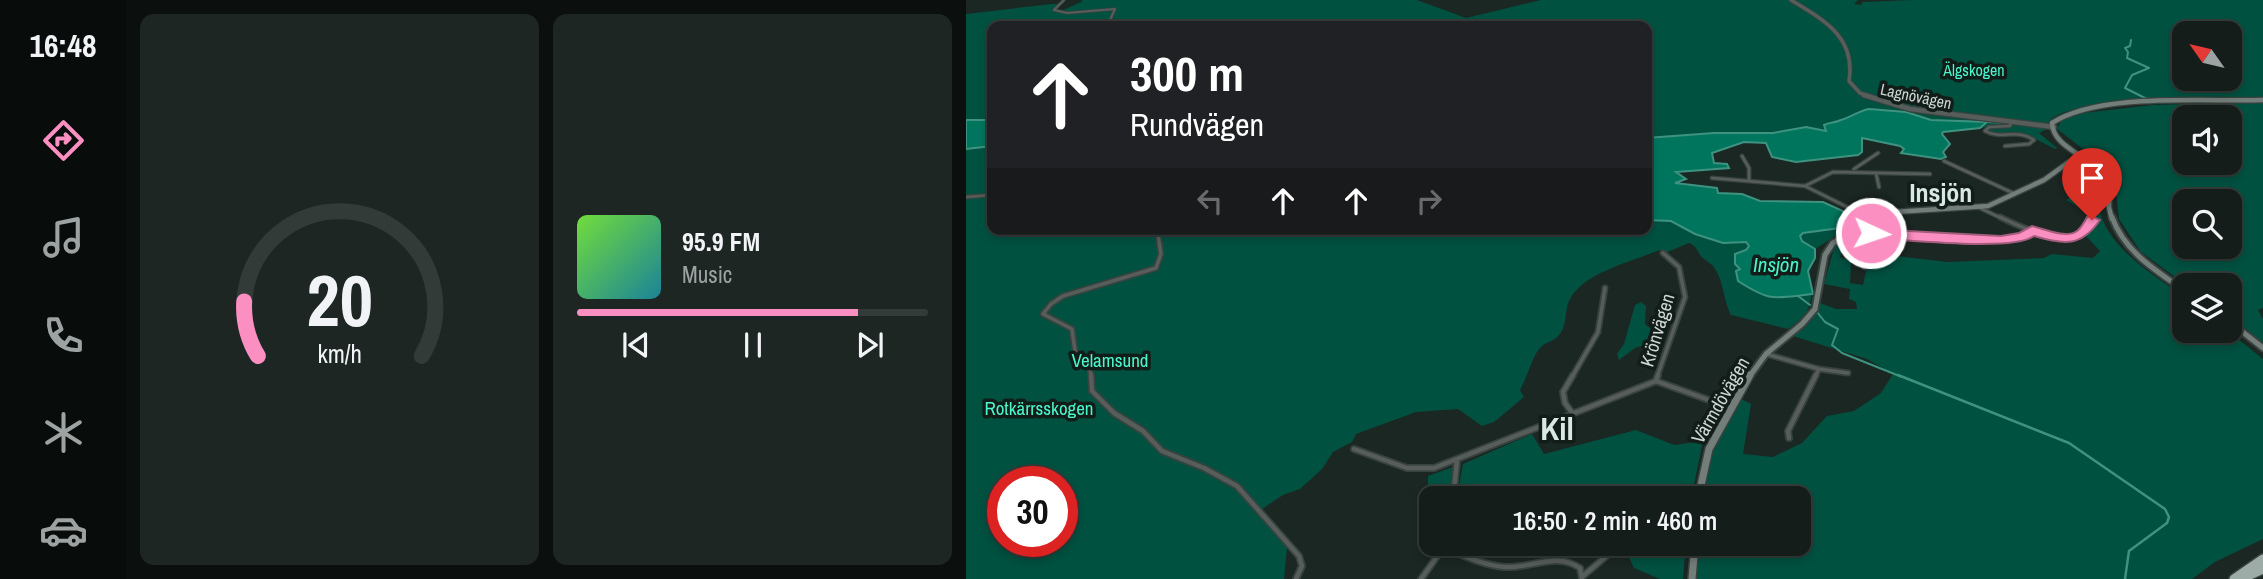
<!DOCTYPE html>
<meta charset="utf-8">
<style>
:root{--surface:#141d1a;--page:#1d2623;--text:#f1f3f6;--muted:#9da2a2;--line:#333b39;--accent:#fc8fc1}
body{margin:0;font-family:"Archivo Narrow",sans-serif;background:var(--page);color:var(--text);height:100vh;display:flex;flex-direction:column;font-size:26px;white-space:nowrap}
*{box-sizing:border-box;margin:0}
p{font-size:23px;color:var(--muted)}
.icon{flex:none;width:38px;height:38px;fill:none;stroke:currentColor;stroke-width:2;stroke-linecap:round;stroke-linejoin:round}
.map{position:relative;flex:1;overflow:hidden}
.sheet{display:flex;flex-direction:column;gap:14px;padding:14px;background:#0b100e;width:840px}
.sheet>*{flex:none}
.hud{position:absolute;left:21px;top:21px;width:665px;height:214px;border-radius:14px;box-shadow:0 4px 10px #0003,0 0 0 2px var(--line);background:#202124;color:#fff;overflow:hidden}
.needle{width:46px;rotate:304deg}
.controls{position:absolute;left:1206px;top:21px;display:grid;gap:14px}
.controls a{display:grid;place-items:center;width:70px;height:70px;border-radius:14px;background:var(--surface);box-shadow:0 4px 10px #0003,0 0 0 2px var(--line);font-size:35px}
.speed{position:absolute;left:21px;top:466px;display:flex;gap:14px;font-size:35px;font-weight:700;text-align:center}
.speed>*{display:grid;place-content:center;width:91px;height:91px;border-radius:50%;background:var(--surface);box-shadow:0 4px 10px #0003,0 0 0 2px var(--line);line-height:1}
.speed .limit{border:10px solid #d22;background:#fff;color:#111}
.pin{position:absolute;display:grid;place-items:center;width:60px;height:60px;color:#fff;margin:-72px -30px;border-radius:50% 50% 50% 0;rotate:-45deg;box-shadow:0 0 7px #0007}
.pin .icon{rotate:45deg}
.me{position:absolute;width:77px;margin:-38px;rotate:93deg;stroke-linejoin:round;filter:drop-shadow(0 0 5px #0008)}
.turn{display:flex;align-items:center;gap:24px;height:147px;padding:0 28px;font-size:32px}
.turn .icon{width:91px;height:91px;stroke-width:2.5}
.turn b{display:block;font-size:49px;line-height:60px}
.lanes{display:flex;align-items:center;height:66px;padding:0 28px;background:#0003;justify-content:center;gap:35px;direction:ltr}
.lanes .off{opacity:.35}
.sheet .tile{flex:1;display:flex;flex-direction:column;justify-content:center;gap:10px;min-width:0;padding:0 24px;border-radius:14px;background:var(--page)}
.sheet .dial{align-items:center;gap:0}
.dial svg{height:182px;overflow:visible;fill:none;stroke:var(--line);stroke-width:7;stroke-linecap:round;text-anchor:middle}
.dial text{fill:var(--text);stroke:none}
.song{display:flex;align-items:center;gap:21px}
.cover{width:84px;height:84px;border-radius:10px;background:linear-gradient(135deg,hsl(100 70% 55%),hsl(190 70% 35%))}
.played{height:7px;border-radius:4px;background:linear-gradient(90deg,var(--accent) 80%,var(--line) 80%)}
.keys{display:flex;justify-content:space-around;direction:ltr}
.sheet .tiles{flex:1;display:grid;gap:14px;grid-template-columns:repeat(2,1fr)}
.trip{position:absolute;left:453px;top:486px;width:392px;height:70px;border-radius:14px;background:var(--surface);box-shadow:0 4px 10px #0003,0 0 0 2px var(--line);font-weight:600;line-height:70px;text-align:center}
main{display:flex;flex:1;min-height:0}
.menu{display:flex;flex-direction:column;width:126px;justify-content:space-around;align-items:center;background:#080c0a;color:var(--muted)}
.menu .icon{width:49px;height:49px}
.menu .active{color:var(--accent)}
.menu b{font-size:32px;color:var(--text)}
.map>svg:first-child{display:block}
.green{fill:#005140;fill-rule:evenodd}
.water{fill:#00755d;stroke:#3e9280;stroke-width:2}
.lines{fill:none;stroke-linecap:round;stroke-linejoin:round}
.stream-far1{stroke:#3e9280;stroke-width:2}
.stream{stroke:#3e9280;stroke-width:2.5}
.minor-far3-casing{stroke:#38433f;stroke-width:3.5}
.minor-far2-casing{stroke:#38433f;stroke-width:5}
.minor-far1-casing{stroke:#38433f;stroke-width:7}
.minor-casing{stroke:#38433f;stroke-width:8}
.tertiary-far1-casing{stroke:#38433f;stroke-width:5}
.tertiary-casing{stroke:#38433f;stroke-width:7}
.secondary-far2-casing{stroke:#38433f;stroke-width:7}
.secondary-far1-casing{stroke:#38433f;stroke-width:9}
.secondary-casing{stroke:#38433f;stroke-width:10}
.motorway-casing{stroke:#38433f;stroke-width:12}
.minor-far3{stroke:#575d5a;stroke-width:2}
.minor-far2{stroke:#575d5a;stroke-width:2.5}
.minor-far1{stroke:#575d5a;stroke-width:3.5}
.minor{stroke:#575d5a;stroke-width:4.5}
.tertiary-far1{stroke:#575d5a;stroke-width:3.5}
.tertiary{stroke:#575d5a;stroke-width:4.5}
.secondary-far2{stroke:#737d79;stroke-width:4.5}
.secondary-far1{stroke:#737d79;stroke-width:5}
.secondary{stroke:#737d79;stroke-width:7}
.motorway{stroke:#9daca6;stroke-width:9}
.route{fill:#fc8fc1;stroke:#a45d7d;stroke-width:2}
.labels{text-anchor:middle;dominant-baseline:central;stroke-width:7;stroke-linejoin:round;paint-order:stroke}
.far-park-label{font-size:16px;fill:#4af6cb;stroke:#121d19}
.far-street-label{font-size:16px;fill:#ced6d3;stroke:#121d19}
.street-label{font-size:19px;fill:#ced6d3;stroke:#121d19}
.park-label{font-size:19px;fill:#4af6cb;stroke:#121d19}
.water-label{font-size:21px;font-style:italic;fill:#48f5ca;stroke:#121d19}
.district-label{font-size:26px;font-weight:bold;fill:#d8e8e2;stroke:#121d19}
.near-district-label{font-size:32px;font-weight:bold;fill:#d8e8e2;stroke:#121d19}
</style>
<main>
<nav class="menu">
<b>16:48</b>
<svg class="icon active" aria-label="directions" viewBox="0 0 24 24"><path d="M12 3l9 9-9 9-9-9zM9 14v-3h6M13 9l2 2-2 2"/></svg>
<svg class="icon" aria-label="music" viewBox="0 0 24 24"><path d="M9 18V5l10-2v13"/><circle cx="6" cy="18" r="3"/><circle cx="16" cy="16" r="3"/></svg>
<svg class="icon" aria-label="phone" viewBox="0 0 24 24"><path d="M5 4h4l2 5-3 2q2 4 5 5l2-3 5 2v4C11 20 4 13 5 4z"/></svg>
<svg class="icon" aria-label="climate" viewBox="0 0 24 24"><path d="M12 3v18M4 7l16 10M4 17L20 7"/></svg>
<svg class="icon" aria-label="car" viewBox="0 0 24 24"><path d="M5 17H2v-5l4-1 3-4h7l3 4 3 1v5h-3M9 17h6M6 11h13"/><circle cx="7" cy="17" r="2"/><circle cx="17" cy="17" r="2"/></svg>
</nav>
<section class="sheet">
<div class="tiles">
<div class="tile dial"><svg viewBox="0 0 100 80">
<path d="M14 69A42 42 0 1 1 86 69"/>
<path d="M14 69A42 42 0 0 1 8 45" stroke="#fc8fc1"/>
<text x="50" y="56" font-size="32" font-weight="700">20</text>
<text x="50" y="72" font-size="11">km/h</text>
</svg></div>
<div class="tile">
<div class="song"><i class="cover"></i><div><b>95.9 FM</b><p>Music</p></div></div>
<div class="played"></div>
<div class="keys"><svg class="icon" aria-label="previous" viewBox="0 0 24 24"><path d="M18 5L8 12l10 7zM5 5v14"/></svg><svg class="icon" aria-label="pause" viewBox="0 0 24 24"><path d="M8 5v14M16 5v14"/></svg><svg class="icon" aria-label="next" viewBox="0 0 24 24"><path d="M6 5l10 7-10 7zM19 5v14"/></svg></div>
</div>
</div>
</section>
<div class="map">
<svg width="1297" height="579" viewBox="0 0 1297 579">
<rect width="100%" height="100%" fill="#1b2723"/>
<path class="green" d="M 114,0 L 451,0 L 500,18 L 575,0 L 892,0 L 888,4 L 895,5 L 896,2 L 946,0 L 1297,0 L 1297,99 C 1256,99 1120,98 1090,116 C 1085,118 1082,124 1078,127 L 1081,129 L 1073,133 L 1091,148 L 1089,149 L 1058,133 L 1028,135 L 1020,131 L 1024,127 L 1014,128 L 1015,126 L 975,133 L 982,141 L 981,148 L 894,134 L 828,161 L 807,158 L 804,149 L 806,141 L 773,139 L 701,169 L 699,185 L 741,197 L 885,221 L 874,233 L 849,249 L 849,258 L 842,271 C 848,299 848,311 822,329 L 765,315 C 757,300 758,280 747,266 C 743,262 737,259 734,255 C 730,248 730,246 723,243 L 699,253 L 695,250 L 688,252 C 662,263 618,273 604,299 C 598,310 602,325 593,335 C 589,341 580,342 575,347 C 567,354 561,378 554,390 L 558,397 L 528,422 L 516,426 L 492,409 L 450,412 L 390,434 L 386,442 L 367,452 L 356,469 L 334,489 L 317,495 L 296,509 L 325,543 L 321,548 L 318,579 L 0,579 L 0,14 L 85,4 L 92,4 L 87,9 L 95,11 L 117,1 ZM 26,26 L 681,26 L 681,229 L 26,229 ZM 1218,33 L 1264,33 L 1264,79 L 1218,79 ZM 37,481 L 96,481 L 96,541 L 37,541 Z
M 1297,102 L 1297,308 L 1292,310 L 1297,319 L 1297,343 L 1264,316 L 1264,285 L 1220,285 L 1175,252 L 1153,219 L 1149,181 L 1129,158 L 1091,129 L 1096,118 L 1117,113 L 1187,105 ZM 1218,117 L 1264,117 L 1264,163 L 1218,163 ZM 1218,201 L 1264,201 L 1264,247 L 1218,247 Z
M 1116,191 L 1132,195 C 1131,242 1184,272 1218,297 L 1218,331 L 1262,331 L 1297,359 L 1297,539 L 1249,562 L 1226,579 L 730,579 L 734,544 L 833,544 L 833,499 L 737,499 L 747,450 L 775,399 L 785,404 L 777,454 L 807,457 L 836,443 L 861,416 L 888,411 L 915,393 L 927,374 L 901,359 L 827,336 L 846,318 L 854,303 L 870,309 L 891,309 L 890,302 L 883,299 L 884,289 L 858,284 L 869,245 L 878,247 L 874,257 L 885,261 L 884,283 L 897,285 L 904,253 L 982,262 L 1078,258 L 1086,254 L 1127,258 L 1134,251 L 1119,235 L 1123,226 L 1130,222 L 1126,214 L 1100,200 Z
M 675,302 L 680,306 L 679,324 L 692,335 L 691,341 L 669,348 L 653,360 L 651,354 L 658,344 L 669,305 Z
M 670,430 L 708,445 L 737,441 L 725,499 L 504,499 L 491,496 L 497,464 L 566,434 L 578,454 Z
M 487,467 L 483,499 L 476,499 L 462,489 L 462,476 Z
M 649,544 L 720,544 L 717,579 L 694,579 L 668,568 L 659,549 Z"/>
<path class="water" d="M 903,109 L 940,112 L 965,120 L 1021,122 L 1014,128 L 977,132 L 976,134 L 984,144 L 977,152 L 980,157 L 975,159 L 935,153 L 938,149 L 934,146 L 896,138 L 896,152 L 892,155 L 830,162 L 806,157 L 800,143 L 778,142 L 746,153 L 748,163 L 761,164 L 763,168 L 710,172 L 720,179 L 709,183 L 751,188 L 752,193 L 776,194 L 794,201 L 857,202 L 879,212 L 885,221 L 881,227 L 837,233 L 834,236 L 836,241 L 849,249 L 849,258 L 842,271 L 847,294 C 808,298 806,303 772,281 L 770,271 L 774,269 L 769,264 L 769,254 L 780,250 L 783,246 L 780,242 L 757,243 L 729,234 L 705,221 L 681,220 L 681,138 L 748,133 L 807,133 L 840,127 L 860,131 L 858,125 C 864,122 869,123 875,120 C 886,117 892,111 903,109 Z
M 0,120 L 26,120 L 26,146 L 0,149 Z"/>
<g class="lines">
<path class="stream-far1" d="M 1165,40 L 1164,46 L 1159,48 L 1162,52 L 1161,58 L 1183,68 L 1166,75 L 1159,88 L 1183,100
M 1021,122 L 1041,123
M 832,296 L 844,305
M 851,312 L 859,322 L 872,329 L 866,345 L 876,353 L 936,377"/>
<path class="stream" d="M 932,375 L 1103,443 L 1199,509 L 1203,517 L 1201,523 L 1163,551 L 1159,579"/>
<g class="minor-far3-casing">
<path id="minor-far3" d="M 98,0 L 88,10 L 101,13 L 149,9 L 144,20 L 169,26"/>
</g>
<g class="minor-far2-casing">
<path id="minor-far2" d="M 1039,146 L 1063,144 L 1068,140 C 1052,128 1035,140 1019,131 L 1023,127 L 1044,126 L 1045,121
M 776,156 L 783,168 L 783,181
M 978,161 L 1047,193
M 1102,163 L 1128,175 L 1130,192
M 888,169 L 912,153
M 910,173 L 913,187
M 746,178 L 839,186 L 905,219
M 839,186 L 867,172 L 964,174
M 0,197 L 26,195
M 1014,208 L 1037,219"/>
</g>
<g class="minor-far1-casing">
<path id="minor-far1" d="M 902,217 L 907,220
M 1034,217 C 1060,230 1085,240 1115,236 L 1127,220
M 897,229 L 905,233 C 956,234 1018,253 1066,231
M 899,267 L 905,233
M 800,354 L 853,369 L 882,373
M 125,377 L 124,368 L 109,351 L 106,329 L 77,314 L 85,304 L 97,296 L 190,268 L 195,254 L 192,235 L 197,229
M 606,377 L 632,332 L 639,288
M 691,377 L 719,297 L 713,267 L 697,253
M 849,377 L 853,369"/>
</g>
<g class="minor-casing">
<path id="minor" d="M 125,375 L 126,391 L 148,413 L 177,431 L 196,451 L 238,468 L 271,486 L 333,556 L 336,566 L 330,579
M 607,375 L 597,392 L 599,403 L 607,414
M 690,381 L 692,375
M 823,438 L 822,431 L 850,375
M 388,449 L 441,468 L 468,468 L 690,381 L 765,408
M 487,499 L 491,461
M 479,548 C 498,556 517,565 538,567 C 565,569 590,551 614,568 L 616,579
M 617,576 L 644,553
M 455,579 L 480,544"/>
</g>
<g class="tertiary-far1-casing">
<path id="tertiary-far1" d="M 825,0 C 859,21 890,37 883,81 L 894,93 L 902,96"/>
</g>
<g class="tertiary-casing">
<path id="tertiary" d="M 898,95 L 944,109 L 1088,127"/>
</g>
<g class="secondary-far2-casing">
<path id="secondary-far2" d="M 1133,168 L 1144,184 L 1143,206
M 914,219 L 928,212 L 1022,206 L 1078,180 L 1103,162 L 1124,160
M 1146,219 C 1140,199 1140,177 1123,163 C 1110,151 1087,143 1086,123 C 1135,92 1238,102 1297,100"/>
</g>
<g class="secondary-far1-casing">
<path id="secondary-far1" d="M 1146,217 C 1158,251 1190,271 1218,290
M 1264,322 L 1297,348
M 783,377 L 800,354 L 836,324 L 849,309 L 859,255 L 867,243 L 918,217"/>
</g>
<g class="secondary-casing">
<path id="secondary" d="M 732,499 L 743,449 L 784,375
M 726,579 L 729,544"/>
</g>
<g class="motorway-casing">
<path id="motorway" d="M 1268,579 L 1297,559
M 1275,579 L 1297,569"/>
</g>
<use href="#minor-far3" class="minor-far3"/>
<use href="#minor-far2" class="minor-far2"/>
<use href="#minor-far1" class="minor-far1"/>
<use href="#minor" class="minor"/>
<use href="#tertiary-far1" class="tertiary-far1"/>
<use href="#tertiary" class="tertiary"/>
<use href="#secondary-far2" class="secondary-far2"/>
<use href="#secondary-far1" class="secondary-far1"/>
<use href="#secondary" class="secondary"/>
<use href="#motorway" class="motorway"/>
</g>
<path class="route" d="M 1126,216 L 1134,220 C 1115,247 1099,245 1068,236 C 1046,252 937,239 905,238 L 897,233 L 905,229 L 1035,236 L 1053,233 L 1066,226 C 1078,229 1100,239 1111,231 C 1115,228 1119,221 1121,217 Z"/>
<g class="labels">
<g class="far-park-label">
<text x="1008" y="70">Älgskogen</text>
</g>
<g class="far-street-label">
<text transform="translate(950 96) rotate(12)">Lagnövägen</text>
</g>
<g class="street-label">
<text transform="translate(691 330) rotate(-73)">Krönvägen</text>
<text transform="translate(754 400) rotate(-60)">Värmdövägen</text>
</g>
<g class="park-label">
<text x="144" y="360">Velamsund</text>
<text x="73" y="408">Rotkärrsskogen</text>
</g>
<g class="water-label">
<text x="810" y="264">Insjön</text>
</g>
<g class="district-label">
<text x="975" y="192">Insjön</text>
</g>
<g class="near-district-label">
<text x="591" y="428">Kil</text>
</g>
</g>
</svg>
<div class="controls">
<a><svg class="needle" viewBox="-14 -14 28 28"><path d="M0-13l5 13h-10z" fill="#e53935"/><path d="M0 13l5-13h-10z" fill="#9da2a2"/></svg></a>
<a><svg class="icon" aria-label="sound" viewBox="0 0 24 24"><path d="M4 9h4l5-4v14l-5-4H4zM17 9q2 3 0 6"/></svg></a>
<a><svg class="icon" aria-label="search" viewBox="0 0 24 24"><circle cx="10" cy="10" r="6"/><path d="M15 15l6 6"/></svg></a>
<a><svg class="icon" aria-label="layers" viewBox="0 0 24 24"><path d="M12 4l9 5-9 5-9-5zM3 14l9 5 9-5"/></svg></a>
</div>
<div class="speed"><div class="limit">30</div></div>
<div class="pin" style="left:1126px;top:220px;background:#d93025"><svg class="icon" aria-label="arrive" viewBox="0 0 24 24"><path d="M6 21V4h12l-3 4 3 4H6"/></svg></div>
<svg class="me" style="left:905px;top:233px" viewBox="-20 -20 40 40"><circle r="17" fill="#fc8fc1" stroke="#fff" stroke-width="3"/><path d="M0-11L8 9 0 5-8 9z" fill="#fff"/></svg>
<div class="trip">16:50 · 2 min · 460 m</div>
<div class="hud">
<div class="turn"><svg class="icon" aria-label="ahead" viewBox="0 0 24 24"><path d="M12 20V5M6 11l6-6 6 6"/></svg><div><b>300 m</b>Rundvägen</div></div>
<div class="lanes"><svg class="icon off" aria-label="left" viewBox="0 0 24 24"><path d="M17 20v-9H6M10 6l-5 5 5 5"/></svg><svg class="icon" aria-label="ahead" viewBox="0 0 24 24"><path d="M12 20V5M6 11l6-6 6 6"/></svg><svg class="icon" aria-label="ahead" viewBox="0 0 24 24"><path d="M12 20V5M6 11l6-6 6 6"/></svg><svg class="icon off" aria-label="right" viewBox="0 0 24 24"><path d="M7 20v-9h11M14 6l5 5-5 5"/></svg></div>
</div>
</div>
</main>
